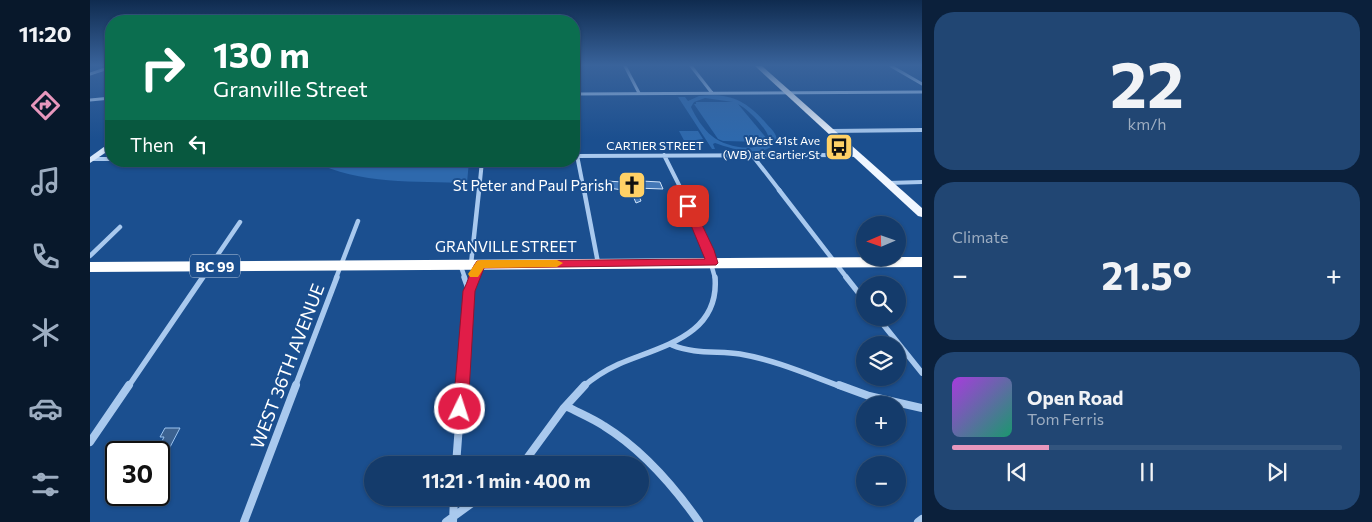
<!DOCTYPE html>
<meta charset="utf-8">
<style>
:root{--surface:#143b6b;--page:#214673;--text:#f1f3f6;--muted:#9dadc1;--line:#33557e;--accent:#e797bd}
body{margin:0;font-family:Commissioner,sans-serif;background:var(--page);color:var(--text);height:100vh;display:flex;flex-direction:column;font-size:19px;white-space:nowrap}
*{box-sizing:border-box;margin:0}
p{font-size:16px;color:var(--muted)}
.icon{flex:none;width:28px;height:28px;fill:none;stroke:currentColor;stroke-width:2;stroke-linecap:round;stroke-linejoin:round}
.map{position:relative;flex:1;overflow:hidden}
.panel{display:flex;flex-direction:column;gap:12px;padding:12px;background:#0b203b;width:450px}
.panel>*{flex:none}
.top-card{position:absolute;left:15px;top:15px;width:475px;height:152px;border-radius:20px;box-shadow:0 1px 4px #0004,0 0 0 1px var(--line);background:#0b6e4f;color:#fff;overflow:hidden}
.needle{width:32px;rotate:268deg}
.fabs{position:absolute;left:766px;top:216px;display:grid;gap:10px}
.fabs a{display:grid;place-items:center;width:50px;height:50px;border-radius:50%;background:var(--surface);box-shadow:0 1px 4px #0004,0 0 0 1px var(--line);font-size:25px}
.speed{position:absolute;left:15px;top:441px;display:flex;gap:10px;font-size:25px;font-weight:700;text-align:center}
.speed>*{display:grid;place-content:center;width:65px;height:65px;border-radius:50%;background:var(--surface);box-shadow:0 1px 4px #0004,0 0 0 1px var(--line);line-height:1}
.speed .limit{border:2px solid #111;border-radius:8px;background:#fff;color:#111}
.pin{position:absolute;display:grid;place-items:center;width:42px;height:42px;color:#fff;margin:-21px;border-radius:10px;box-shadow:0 2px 8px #0006}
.me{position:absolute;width:55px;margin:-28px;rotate:4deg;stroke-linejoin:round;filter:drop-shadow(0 0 4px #0008)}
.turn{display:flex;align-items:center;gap:18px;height:105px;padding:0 25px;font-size:22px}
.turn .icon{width:65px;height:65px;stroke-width:2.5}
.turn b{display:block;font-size:35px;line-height:42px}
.then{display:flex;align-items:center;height:48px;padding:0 25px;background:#0003;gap:10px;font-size:19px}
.big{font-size:38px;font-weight:700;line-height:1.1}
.panel .widget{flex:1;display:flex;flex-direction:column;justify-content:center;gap:8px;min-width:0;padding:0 18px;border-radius:20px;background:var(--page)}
.panel .dial{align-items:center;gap:0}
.dial b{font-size:65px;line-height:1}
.song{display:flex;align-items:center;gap:15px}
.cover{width:60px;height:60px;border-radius:8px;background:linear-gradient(135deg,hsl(280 70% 55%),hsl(160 70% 35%))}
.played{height:5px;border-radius:2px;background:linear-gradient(90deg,var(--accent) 25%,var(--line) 25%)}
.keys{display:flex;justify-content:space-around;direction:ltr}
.heat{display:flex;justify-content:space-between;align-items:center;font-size:28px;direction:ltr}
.trip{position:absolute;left:274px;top:456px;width:285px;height:50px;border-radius:25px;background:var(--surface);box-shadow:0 1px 4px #0004,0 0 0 1px var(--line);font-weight:700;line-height:50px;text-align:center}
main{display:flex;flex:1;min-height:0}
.menu{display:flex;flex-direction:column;width:90px;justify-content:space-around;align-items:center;background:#08182b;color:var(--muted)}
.menu .icon{width:35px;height:35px}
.menu .selected{color:var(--accent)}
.menu b{font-size:22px;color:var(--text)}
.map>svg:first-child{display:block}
.green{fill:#2e69ad;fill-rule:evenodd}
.water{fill:#3c6290;stroke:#9cc4f0}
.building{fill:#4478b7;stroke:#cfe3fa}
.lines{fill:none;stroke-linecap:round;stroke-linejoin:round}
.street-far4{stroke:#a9c9ee;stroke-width:3}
.street-far3{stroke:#a9c9ee;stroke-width:4}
.street-far2{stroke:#a9c9ee;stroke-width:4.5}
.street-far1{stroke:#a9c9ee;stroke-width:5.5}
.street{stroke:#a9c9ee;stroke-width:8}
.secondary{fill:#d6e6fa;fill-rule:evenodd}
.primary{fill:#f0f6ff;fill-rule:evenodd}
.highway{fill:#fff;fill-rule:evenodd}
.route{fill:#e11d48;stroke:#92132f}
.slow{fill:#f59e0b}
.labels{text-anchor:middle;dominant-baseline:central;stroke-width:4;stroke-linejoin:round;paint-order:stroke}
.far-poi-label{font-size:12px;fill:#fff;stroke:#1b4f8f;text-anchor:end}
.far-street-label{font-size:12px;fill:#fff;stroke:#1b4f8f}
.shield{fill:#1b4f8f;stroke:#bbcadd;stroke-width:1}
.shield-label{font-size:14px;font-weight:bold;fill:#fff}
.poi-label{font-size:15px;fill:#fff;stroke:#1b4f8f;text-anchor:end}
.street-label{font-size:15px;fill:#fff;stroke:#1b4f8f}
.near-street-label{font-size:18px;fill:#fff;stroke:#1b4f8f}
</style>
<main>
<nav class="menu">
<b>11:20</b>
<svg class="icon selected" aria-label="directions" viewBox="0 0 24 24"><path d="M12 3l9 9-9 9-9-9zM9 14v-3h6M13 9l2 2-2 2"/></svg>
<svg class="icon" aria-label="music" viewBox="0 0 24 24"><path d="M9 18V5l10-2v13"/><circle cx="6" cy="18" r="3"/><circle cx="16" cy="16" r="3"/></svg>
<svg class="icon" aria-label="phone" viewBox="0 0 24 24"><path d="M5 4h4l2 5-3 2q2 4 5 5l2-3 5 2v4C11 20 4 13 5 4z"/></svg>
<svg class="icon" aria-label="climate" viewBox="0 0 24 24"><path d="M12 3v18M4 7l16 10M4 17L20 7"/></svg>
<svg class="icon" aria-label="car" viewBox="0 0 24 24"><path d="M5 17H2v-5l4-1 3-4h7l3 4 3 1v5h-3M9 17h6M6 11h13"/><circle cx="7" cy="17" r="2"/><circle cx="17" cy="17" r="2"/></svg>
<svg class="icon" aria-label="filters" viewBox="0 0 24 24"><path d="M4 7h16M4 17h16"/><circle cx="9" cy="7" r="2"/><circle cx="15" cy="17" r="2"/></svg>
</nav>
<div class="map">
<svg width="832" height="522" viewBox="0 0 832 522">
<rect width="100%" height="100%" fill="#1b4f8f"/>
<path class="green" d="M 609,96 C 640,93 655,100 675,122 C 680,128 687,133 687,141 C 676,159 641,149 625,143 L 623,144 L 625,149 L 622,149 L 588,97 L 595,97 L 598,101 ZM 615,98 L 643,102 L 606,102 L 606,104 L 604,104 L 628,139 L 633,141 L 676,142 L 675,140 L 678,140 L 648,104 C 657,108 681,132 679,141 C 665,153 635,147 622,136 C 614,130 605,116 601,107 L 604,102 Z
M 589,131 L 608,131 L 613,139 L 606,140 L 611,148 L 598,148 Z
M 223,161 L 379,161 L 377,183 C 326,181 269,185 223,161 Z"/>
<path class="water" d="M 75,428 L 90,428 L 79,449 L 68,449 L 74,437 L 70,437 Z"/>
<path class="building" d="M 533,180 L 570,182 L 573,189 L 546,188 L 551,201 L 546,203 L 541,191 L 518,188 L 516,181 L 533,182 Z"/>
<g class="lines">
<path class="street-far4" d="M 535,66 L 549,93
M 601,66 L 622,93
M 801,66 L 832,84
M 0,74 L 21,67
M 484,94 L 832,92
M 0,100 L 21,98"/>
<path class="street-far3" d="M 740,131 L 832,130
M 484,140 L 494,191
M 574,155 L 592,191
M 662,155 L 690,191
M 484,156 L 766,155
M 3,159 L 21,159
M 798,183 L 832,182
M 389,191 L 392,161"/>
<path class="street-far2" d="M 494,190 L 508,263
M 591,190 L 615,242 L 625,278
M 689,190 L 757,278
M 0,256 L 30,227
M 370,264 L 375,278
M 381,264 L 389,190
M 112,278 L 150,222
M 246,278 L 268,221
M 383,278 L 389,266"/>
<path class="street-far1" d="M 374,277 L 379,291
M 756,277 L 775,301
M 788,318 L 832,373
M 582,345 C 603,354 628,351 650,354 C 685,360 719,375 752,387
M 38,387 L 113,277
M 205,387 L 247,277
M 372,387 L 379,291 L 384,277
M 493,387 C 504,377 516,370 529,364 C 571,346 630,336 625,277"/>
<path class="street" d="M 749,385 L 779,396 L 832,408
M 476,406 C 489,413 502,418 514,426 C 553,450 583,485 609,522
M 0,442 L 39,385
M 366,465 L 372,385
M 432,465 L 473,409 L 495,385
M 154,522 L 206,385
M 356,522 L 389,498
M 363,522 L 364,498
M 828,522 L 832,519"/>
<path class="secondary" d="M 18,144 L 21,144 L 21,149 L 0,163 L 0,157 Z"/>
<path class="primary" d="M 665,66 L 672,66 L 832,208 L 832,217 L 828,216 Z"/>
<path class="highway" d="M 808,257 L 832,257 L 832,267 L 0,272 L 0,262 Z"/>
</g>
<linearGradient id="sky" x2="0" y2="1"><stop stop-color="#0f2b4f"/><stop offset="0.47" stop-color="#39639b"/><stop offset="1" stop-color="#39639b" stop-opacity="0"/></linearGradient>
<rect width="832" height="139" fill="url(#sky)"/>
<path class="route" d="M 598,203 L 603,206 L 624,250 L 628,263 L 626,265 L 394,268 L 385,291 L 378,409 L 376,414 L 370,416 L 365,414 L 363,409 L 373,291 C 379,280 379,272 387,261 L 615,259 L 593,206 Z"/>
<path class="slow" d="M 391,260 L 467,260 L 473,263 L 467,267 L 394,268 L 388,277 L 380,277 L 378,274 L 387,261 Z"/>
<defs>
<g id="bus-square" transform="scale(1.4375)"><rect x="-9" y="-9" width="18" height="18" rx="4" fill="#ffd166" stroke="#1b4f8f"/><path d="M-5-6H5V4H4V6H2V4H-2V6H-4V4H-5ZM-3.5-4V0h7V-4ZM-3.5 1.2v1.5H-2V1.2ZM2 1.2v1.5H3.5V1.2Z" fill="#111"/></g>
<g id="church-square" transform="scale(1.4375)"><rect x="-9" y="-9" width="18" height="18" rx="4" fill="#ffd166" stroke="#1b4f8f"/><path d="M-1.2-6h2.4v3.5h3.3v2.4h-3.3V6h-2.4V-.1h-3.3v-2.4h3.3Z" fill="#111"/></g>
</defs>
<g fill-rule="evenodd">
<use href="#bus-square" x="749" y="147"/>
<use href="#church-square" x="542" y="185"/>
</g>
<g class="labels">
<g class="far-poi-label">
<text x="730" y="140">West 41st Ave<tspan x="730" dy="14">(WB) at Cartier St</tspan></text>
</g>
<g class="far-street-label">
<text x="565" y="145">CARTIER STREET</text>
</g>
<rect class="shield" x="100" y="254.5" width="50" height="23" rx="4"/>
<g class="shield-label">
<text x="125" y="266">BC 99</text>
</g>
<g class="poi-label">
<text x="523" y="185">St Peter and Paul Parish</text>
</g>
<g class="street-label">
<text x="416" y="246">GRANVILLE STREET</text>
</g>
<g class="near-street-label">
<text transform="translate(197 366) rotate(-69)">WEST 36TH AVENUE</text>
</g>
</g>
</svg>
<div class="fabs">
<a><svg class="needle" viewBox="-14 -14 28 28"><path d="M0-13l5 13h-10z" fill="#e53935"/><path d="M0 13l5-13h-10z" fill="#9dadc1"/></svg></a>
<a><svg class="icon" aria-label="search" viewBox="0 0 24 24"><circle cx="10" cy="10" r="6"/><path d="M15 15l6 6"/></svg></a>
<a><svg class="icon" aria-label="layers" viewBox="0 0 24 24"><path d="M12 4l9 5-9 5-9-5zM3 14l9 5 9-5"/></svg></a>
<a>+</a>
<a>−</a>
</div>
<div class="speed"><div class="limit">30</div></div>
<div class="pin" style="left:598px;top:206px;background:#d93025"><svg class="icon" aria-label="arrive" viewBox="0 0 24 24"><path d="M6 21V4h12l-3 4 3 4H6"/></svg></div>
<svg class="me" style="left:370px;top:409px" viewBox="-20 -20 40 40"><circle r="17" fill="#e11d48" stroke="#fff" stroke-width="3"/><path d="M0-11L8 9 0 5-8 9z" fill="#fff"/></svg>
<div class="trip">11:21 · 1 min · 400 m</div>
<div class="top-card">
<div class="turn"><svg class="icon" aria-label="right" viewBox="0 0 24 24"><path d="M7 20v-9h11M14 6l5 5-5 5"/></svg><div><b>130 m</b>Granville Street</div></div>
<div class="then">Then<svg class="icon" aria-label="left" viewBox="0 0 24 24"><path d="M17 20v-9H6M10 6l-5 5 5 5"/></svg></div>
</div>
</div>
<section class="panel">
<div class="widget dial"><b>22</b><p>km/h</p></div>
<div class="widget"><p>Climate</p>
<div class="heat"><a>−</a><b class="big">21.5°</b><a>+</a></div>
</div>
<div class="widget">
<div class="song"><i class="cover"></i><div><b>Open Road</b><p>Tom Ferris</p></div></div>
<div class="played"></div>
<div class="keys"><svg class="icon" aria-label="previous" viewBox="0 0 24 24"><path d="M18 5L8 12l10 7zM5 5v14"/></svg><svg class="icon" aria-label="pause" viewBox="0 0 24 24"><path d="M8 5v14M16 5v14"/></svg><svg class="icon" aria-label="next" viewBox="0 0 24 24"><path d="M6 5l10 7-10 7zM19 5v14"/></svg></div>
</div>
</section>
</main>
